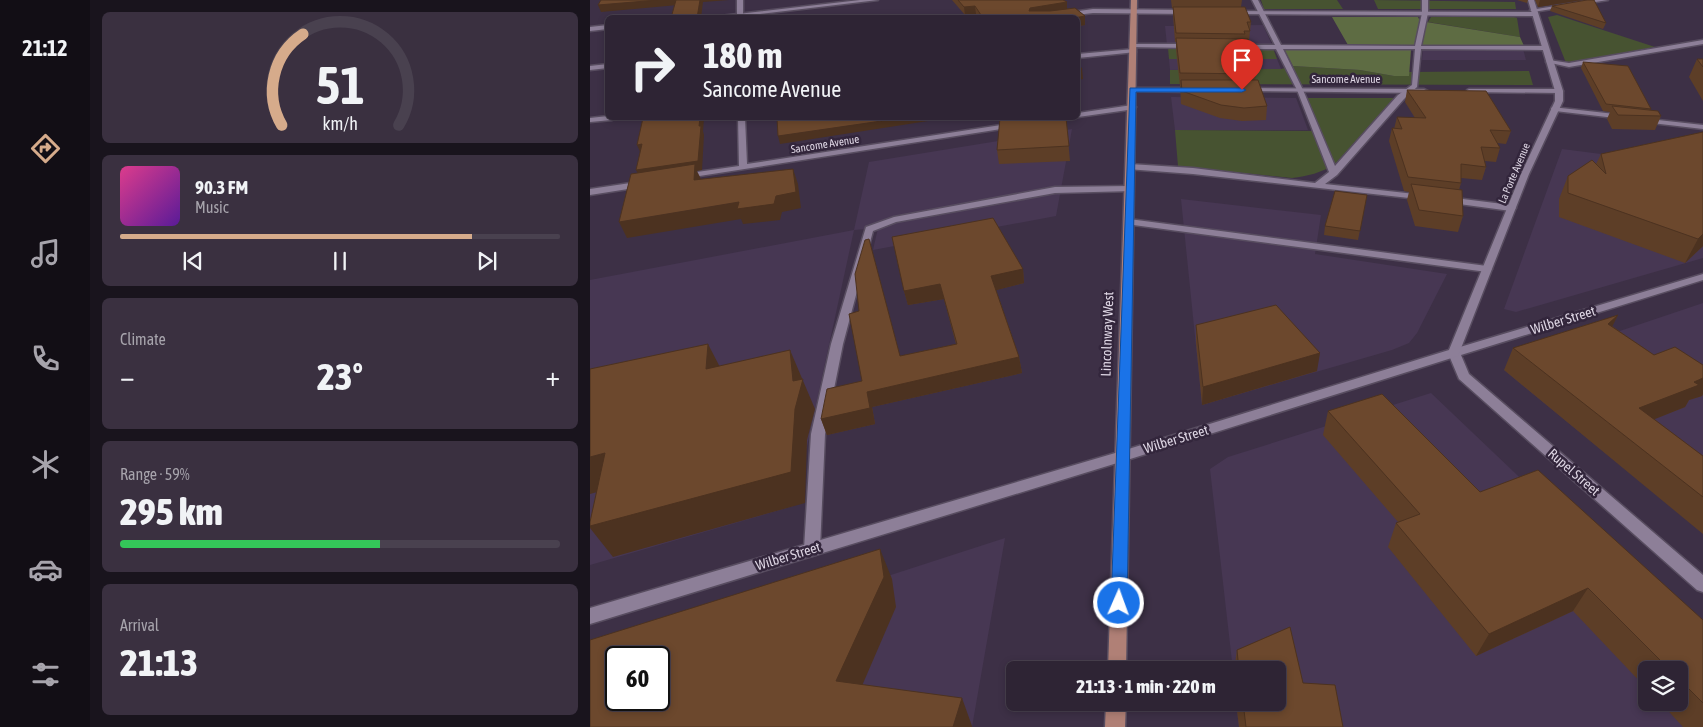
<!DOCTYPE html>
<meta charset="utf-8">
<style>
:root{--surface:#2e2434;--page:#3a3040;--text:#f1f3f6;--muted:#a7a4ac;--line:#49414f;--accent:#d6ab8b}
body{margin:0;font-family:"Asap Condensed",sans-serif;background:var(--page);color:var(--text);height:100vh;display:flex;flex-direction:column;font-size:19px;white-space:nowrap}
*{box-sizing:border-box;margin:0}
p{font-size:16px;color:var(--muted)}
.icon{flex:none;width:28px;height:28px;fill:none;stroke:currentColor;stroke-width:2;stroke-linecap:round;stroke-linejoin:round}
.map{position:relative;flex:1;overflow:hidden}
.panel{display:flex;flex-direction:column;gap:12px;padding:12px;background:#19141d;width:500px}
.panel>*{flex:none}
.hud{position:absolute;left:15px;top:15px;width:475px;height:105px;border-radius:8px;box-shadow:0 2px 8px #0003,0 0 0 1px var(--line);background:#2e2434;color:var(--text);overflow:hidden}
.controls{position:absolute;left:1048px;top:661px;display:grid;gap:10px}
.controls a{display:grid;place-items:center;width:50px;height:50px;border-radius:8px;background:var(--surface);box-shadow:0 2px 8px #0003,0 0 0 1px var(--line);font-size:25px}
.speed{position:absolute;left:15px;top:646px;display:flex;gap:10px;font-size:25px;font-weight:700;text-align:center}
.speed>*{display:grid;place-content:center;width:65px;height:65px;border-radius:50%;background:var(--surface);box-shadow:0 2px 8px #0003,0 0 0 1px var(--line);line-height:1}
.speed .limit{border:2px solid #111;border-radius:8px;background:#fff;color:#111}
.pin{position:absolute;display:grid;place-items:center;width:42px;height:42px;color:#fff;margin:-51px -21px;border-radius:50% 50% 50% 0;rotate:-45deg;box-shadow:0 0 5px #0007}
.pin .icon{rotate:45deg}
.me{position:absolute;width:55px;margin:-28px;rotate:2deg;stroke-linejoin:round;filter:drop-shadow(0 0 4px #0008)}
.turn{display:flex;align-items:center;gap:18px;height:105px;padding:0 15px;font-size:22px}
.turn .icon{width:65px;height:65px;stroke-width:2.5}
.turn b{display:block;font-size:35px;line-height:42px}
.big{font-size:38px;font-weight:800;line-height:1.1}
.panel .widget{flex:1;display:flex;flex-direction:column;justify-content:center;gap:8px;min-width:0;padding:0 18px;border-radius:8px;background:var(--page)}
.panel .dial{align-items:center;gap:0}
.dial svg{height:130px;overflow:visible;fill:none;stroke:var(--line);stroke-width:7;stroke-linecap:round;text-anchor:middle}
.dial text{fill:var(--text);stroke:none}
.song{display:flex;align-items:center;gap:15px}
.cover{width:60px;height:60px;border-radius:8px;background:linear-gradient(135deg,hsl(330 70% 55%),hsl(270 70% 35%))}
.played{height:5px;border-radius:2px;background:linear-gradient(90deg,var(--accent) 80%,var(--line) 80%)}
.keys{display:flex;justify-content:space-around;direction:ltr}
.heat{display:flex;justify-content:space-between;align-items:center;font-size:28px;direction:ltr}
.charge{height:8px;border-radius:4px;background:linear-gradient(90deg,#34c759 59%,var(--line) 0)}
.trip{position:absolute;left:416px;top:661px;width:280px;height:50px;border-radius:8px;background:var(--surface);box-shadow:0 2px 8px #0003,0 0 0 1px var(--line);font-weight:800;line-height:50px;text-align:center}
main{display:flex;flex:1;min-height:0}
.tab-bar{display:flex;flex-direction:column;width:90px;justify-content:space-around;align-items:center;background:#120e15;color:var(--muted)}
.tab-bar .icon{width:35px;height:35px}
.tab-bar .current{color:var(--accent)}
.tab-bar b{font-size:22px;color:var(--text)}
.map>svg:first-child{display:block}
.built{fill:#473753;fill-rule:evenodd}
.green{fill:#475331}
.forest{fill:#5e6c43}
.lines{fill:none;stroke-linecap:round;stroke-linejoin:round}
.service-casing{stroke:#584d60;stroke-width:3}
.minor-casing{stroke:#584d60;stroke-width:3}
.tertiary-casing{stroke:#584d60;stroke-width:3}
.primary-casing{stroke:#584d60;stroke-width:3}
.service{fill:#8d7f98;fill-rule:evenodd}
.minor{fill:#8d7f98;fill-rule:evenodd}
.tertiary{fill:#8d7f98;fill-rule:evenodd}
.primary{fill:#b08076;fill-rule:evenodd}
.wall{fill:#5d3e27}
.shaded-wall{fill:#4c3220}
.building{fill:#6c482d;stroke:#4c3220;fill-rule:evenodd}
.route{fill:#1a73e8;stroke:#114b97}
.labels{text-anchor:middle;dominant-baseline:central;stroke-width:5;stroke-linejoin:round;paint-order:stroke}
.far-street-label{font-size:11px;fill:#ded6e4;stroke:#33263c}
.street-label{font-size:14px;fill:#ded6e4;stroke:#33263c}
</style>
<main>
<nav class="tab-bar">
<b>21:12</b>
<svg class="icon current" aria-label="directions" viewBox="0 0 24 24"><path d="M12 3l9 9-9 9-9-9zM9 14v-3h6M13 9l2 2-2 2"/></svg>
<svg class="icon" aria-label="music" viewBox="0 0 24 24"><path d="M9 18V5l10-2v13"/><circle cx="6" cy="18" r="3"/><circle cx="16" cy="16" r="3"/></svg>
<svg class="icon" aria-label="phone" viewBox="0 0 24 24"><path d="M5 4h4l2 5-3 2q2 4 5 5l2-3 5 2v4C11 20 4 13 5 4z"/></svg>
<svg class="icon" aria-label="climate" viewBox="0 0 24 24"><path d="M12 3v18M4 7l16 10M4 17L20 7"/></svg>
<svg class="icon" aria-label="car" viewBox="0 0 24 24"><path d="M5 17H2v-5l4-1 3-4h7l3 4 3 1v5h-3M9 17h6M6 11h13"/><circle cx="7" cy="17" r="2"/><circle cx="17" cy="17" r="2"/></svg>
<svg class="icon" aria-label="filters" viewBox="0 0 24 24"><path d="M4 7h16M4 17h16"/><circle cx="9" cy="7" r="2"/><circle cx="15" cy="17" r="2"/></svg>
</nav>
<section class="panel">
<div class="widget dial"><svg viewBox="0 0 100 80">
<path d="M14 69A42 42 0 1 1 86 69"/>
<path d="M14 69A42 42 0 0 1 27 13" stroke="#d6ab8b"/>
<text x="50" y="56" font-size="32" font-weight="700">51</text>
<text x="50" y="72" font-size="11">km/h</text>
</svg></div>
<div class="widget">
<div class="song"><i class="cover"></i><div><b>90.3 FM</b><p>Music</p></div></div>
<div class="played"></div>
<div class="keys"><svg class="icon" aria-label="previous" viewBox="0 0 24 24"><path d="M18 5L8 12l10 7zM5 5v14"/></svg><svg class="icon" aria-label="pause" viewBox="0 0 24 24"><path d="M8 5v14M16 5v14"/></svg><svg class="icon" aria-label="next" viewBox="0 0 24 24"><path d="M6 5l10 7-10 7zM19 5v14"/></svg></div>
</div>
<div class="widget"><p>Climate</p>
<div class="heat"><a>−</a><b class="big">23°</b><a>+</a></div>
</div>
<div class="widget"><p>Range · 59%</p><b class="big">295 km</b><div class="charge"></div></div>
<div class="widget"><p>Arrival</p><b class="big">21:13</b></div>
</section>
<div class="map">
<svg width="1113" height="727" viewBox="0 0 1113 727">
<rect width="100%" height="100%" fill="#3d3046"/>
<path class="built" d="M 673,25 L 682,45 L 577,45 L 575,26 Z
M 833,49 L 933,49 L 936,60 L 832,60 Z
M 579,59 L 687,59 L 691,69 L 580,70 Z
M 581,97 L 706,98 L 718,130 L 585,130 Z
M 482,129 L 466,216 L 283,250 L 288,228 L 264,230 L 204,506 L 0,565 L 0,280 L 264,230 L 279,162 Z
M 972,149 L 1113,167 L 1113,258 L 926,312 L 914,309 Z
M 591,199 L 731,215 L 725,254 L 857,274 L 827,333 L 819,343 L 802,350 L 612,405 Z
M 1113,303 L 1113,533 L 914,370 Z
M 841,393 L 1113,652 L 1113,727 L 649,727 L 646,703 L 688,702 L 688,670 L 643,670 L 620,469 L 638,457 ZM 1056,670 L 1089,670 L 1089,702 L 1056,702 Z
M 415,538 L 382,727 L 0,727 L 0,673 L 26,700 L 69,700 L 69,658 L 48,657 Z"/>
<path class="green" d="M 671,0 L 747,0 L 753,9 L 674,9 Z
M 784,0 L 925,2 L 926,9 L 788,9 Z
M 967,15 L 1065,47 L 976,63 L 958,17 Z
M 841,17 L 924,17 L 927,18 L 930,37 L 838,22 Z
M 578,48 L 683,48 L 687,59 L 579,59 Z
M 703,66 L 770,70 L 804,76 L 819,76 L 819,72 L 939,71 L 943,85 L 580,84 L 580,70 L 691,69 Z
M 716,98 L 804,98 L 745,164 C 731,173 718,176 702,178 L 588,166 L 585,130 L 729,131 Z"/>
<path class="forest" d="M 742,17 L 828,17 L 830,21 L 930,37 L 934,46 L 758,45 Z
M 694,49 L 821,50 L 819,76 L 804,76 L 770,70 L 703,66 Z"/>
<g class="lines">
<g class="service-casing">
<path id="service" d="M 270,0 L 288,0 L 135,18 L 113,18 Z
M 662,0 L 668,0 L 691,45 L 825,46 L 832,13 L 832,0 L 838,0 L 838,13 L 831,46 L 954,46 L 957,48 L 954,50 L 831,49 L 827,87 L 814,99 L 747,175 L 735,184 L 834,195 L 837,196 L 837,200 L 603,174 L 537,169 L 536,167 L 540,164 L 603,168 L 725,183 L 739,172 L 707,90 L 686,49 L 644,49 L 641,47 L 644,45 L 685,45 ZM 693,49 L 825,49 L 822,85 L 808,95 L 745,166 L 713,90 Z
M 18,25 L 18,29 L 0,31 L 0,27 Z
M 1113,40 L 1113,44 L 979,67 L 956,62 L 959,60 L 979,63 Z
M 544,44 L 602,44 L 605,46 L 602,48 L 542,47 Z
M 544,49 L 546,52 L 488,58 L 488,54 Z
M 18,116 L 26,118 L 22,120 L 0,122 L 0,118 Z
M 540,186 L 543,187 L 543,191 L 465,193 L 306,222 L 283,231 L 253,344 L 235,434 L 230,549 L 228,554 L 222,556 L 216,554 L 214,549 L 221,434 L 241,344 L 276,227 L 304,217 L 465,187 Z
M 857,197 L 921,205 L 926,208 L 921,211 L 854,202 L 852,200 Z
M 539,219 L 897,266 L 902,269 L 897,272 L 536,224 L 534,222 Z"/>
</g>
<g class="minor-casing">
<path id="minor" d="M 147,0 L 153,0 L 153,18 L 147,18 Z
M 1004,0 L 1018,0 L 943,12 L 940,10 Z
M 503,9 L 600,10 L 603,12 L 600,14 L 503,13 L 461,18 L 441,18 Z
M 640,11 L 945,12 L 948,14 L 945,16 L 638,14 Z
M 18,64 L 18,68 L 0,70 L 0,66 Z
M 543,88 L 607,88 L 610,90 L 607,92 L 541,91 L 541,89 Z
M 657,88 L 834,89 L 838,91 L 834,93 L 655,91 L 654,90 Z
M 879,89 L 969,89 L 973,91 L 969,93 L 877,92 L 877,90 Z
M 542,105 L 546,107 L 545,109 L 488,117 L 488,113 Z
M 962,107 L 1034,115 L 1038,117 L 1034,119 L 965,111 L 961,109 Z
M 148,118 L 155,118 L 157,164 L 424,123 L 428,125 L 424,127 L 90,179 L 89,177 L 93,174 L 149,166 Z
M 1050,118 L 1113,125 L 1113,129 L 1053,122 L 1049,120 Z
M 54,181 L 57,182 L 57,186 L 0,195 L 0,189 Z
M 1113,274 L 1113,280 L 871,355 L 879,374 L 1113,575 L 1113,592 L 1107,590 L 869,379 L 858,353 L 860,350 Z"/>
</g>
<g class="tertiary-casing">
<path id="tertiary" d="M 938,0 L 944,0 L 973,91 L 973,101 L 939,174 L 868,356 L 537,460 L 0,624 L 0,608 L 532,451 L 859,350 L 931,174 L 965,101 L 965,91 Z"/>
</g>
<g class="primary-casing">
<path id="primary" d="M 541,0 L 547,0 L 536,670 L 518,670 Z
M 516,702 L 536,702 L 535,727 L 515,727 Z"/>
</g>
<use href="#service" class="service"/>
<use href="#minor" class="minor"/>
<use href="#tertiary" class="tertiary"/>
<use href="#primary" class="primary"/>
</g>
<path class="wall" d="M 362,0 L 473,0 L 477,2 L 477,9 L 485,8 L 495,16 L 495,25 L 488,26 L 488,18 L 388,18 L 386,14 L 375,15 Z
M 581,0 L 652,0 L 651,7 L 661,22 L 659,40 L 658,40 L 663,56 L 663,65 L 666,74 L 665,80 L 677,106 L 676,120 L 652,121 L 630,118 L 591,104 L 590,86 L 586,50 L 586,42 L 585,42 L 583,15 L 583,8 L 582,8 Z
M 927,0 L 938,0 L 937,3 Z
M 945,0 L 992,0 L 948,7 Z
M 962,6 L 1016,23 L 1013,29 L 960,11 Z
M 1107,59 L 1113,59 L 1113,101 L 1099,77 Z
M 993,62 L 1061,110 L 1071,116 L 1065,130 L 1022,129 L 1017,119 L 1020,112 L 1013,111 L 991,68 Z
M 817,90 L 921,131 L 916,144 L 907,143 L 910,148 L 906,162 L 895,161 L 896,167 L 892,180 L 871,178 L 871,183 L 869,190 L 873,216 L 868,232 L 825,226 L 817,200 L 819,192 L 814,191 L 799,141 L 802,128 L 804,129 L 807,117 L 825,118 L 815,102 Z
M 476,118 L 480,161 L 409,164 L 407,150 Z
M 1113,132 L 1113,246 L 1095,263 L 969,217 L 969,199 L 978,176 L 1006,164 L 1011,154 Z
M 777,195 L 768,240 L 734,235 L 735,226 Z
M 433,269 L 434,283 L 406,290 L 429,357 L 432,373 L 282,407 L 285,424 L 237,435 L 231,419 L 272,381 L 310,356 L 366,344 L 354,299 L 318,305 L 314,291 Z
M 1028,315 L 1022,326 L 1064,355 L 1113,365 L 1113,394 L 1112,396 L 1099,400 L 1095,407 L 1064,419 L 1113,456 L 1113,534 L 914,370 L 923,348 Z
M 606,325 L 727,371 L 612,405 L 606,343 Z
M 738,411 L 890,492 L 1113,620 L 1113,727 L 1093,727 L 1070,702 L 1089,702 L 1089,670 L 1056,670 L 1056,688 L 983,611 L 886,656 L 798,547 L 806,523 L 808,522 L 733,435 Z
M 700,627 L 713,683 L 745,685 L 753,727 L 649,727 L 646,702 L 688,702 L 688,670 L 644,670 L 647,650 Z"/>
<path class="shaded-wall" d="M 68,0 L 87,0 L 88,5 L 11,12 L 8,5 Z
M 110,0 L 139,0 L 113,2 L 111,18 L 107,18 Z
M 950,0 L 992,0 L 948,7 Z
M 477,2 L 477,11 L 441,16 L 439,11 L 440,8 Z
M 385,6 L 386,14 L 375,15 L 374,7 Z
M 495,16 L 495,25 L 488,26 L 488,18 L 484,18 Z
M 492,69 L 493,79 L 488,80 L 488,70 Z
M 110,118 L 114,118 L 113,131 L 114,135 L 112,170 L 107,171 L 111,179 L 110,196 L 51,179 L 46,170 L 109,126 Z
M 312,118 L 337,118 L 338,121 L 190,144 L 188,136 Z
M 52,144 L 51,154 L 47,145 Z
M 203,169 L 208,184 L 211,208 L 192,212 L 190,220 L 153,224 L 151,219 L 37,238 L 29,222 L 186,196 Z
M 1113,234 L 1113,246 L 1095,263 L 1108,239 Z
M 433,269 L 434,283 L 403,291 L 401,276 Z
M 350,284 L 354,299 L 318,305 L 314,291 Z
M 1028,315 L 1017,337 L 1018,324 Z
M 118,344 L 133,373 L 116,369 Z
M 200,350 L 225,409 L 217,440 L 215,503 L 23,557 L 0,528 L 0,526 L 203,381 Z
M 730,353 L 727,371 L 612,405 L 613,387 Z
M 429,357 L 432,373 L 282,407 L 285,424 L 237,435 L 231,419 L 277,392 Z
M 1113,378 L 1113,394 L 1112,396 L 1099,400 L 1095,407 L 1035,431 L 1049,408 L 1104,382 Z
M 15,453 L 36,484 L 0,494 L 0,457 Z
M 290,549 L 302,579 L 306,607 L 262,709 L 246,681 Z
M 998,588 L 983,611 L 886,656 L 899,634 Z
M 372,698 L 382,726 L 382,727 L 363,727 Z"/>
<path class="building" d="M 11,0 L 68,0 L 8,5 Z
M 86,0 L 110,0 L 107,18 L 81,18 Z
M 368,0 L 473,0 L 477,2 L 440,8 L 439,11 L 460,11 L 485,8 L 495,16 L 484,18 L 393,18 L 385,6 L 374,7 Z
M 997,0 L 1004,0 L 1016,23 L 962,6 Z
M 583,7 L 655,7 L 661,22 L 657,22 L 660,31 L 654,31 L 655,34 L 586,33 Z
M 586,38 L 658,39 L 663,56 L 659,56 L 666,74 L 590,73 Z
M 1107,59 L 1113,59 L 1113,67 Z
M 993,62 L 1038,66 L 1061,109 L 1016,104 Z
M 488,64 L 492,69 L 488,70 Z
M 591,80 L 668,80 L 677,106 L 654,108 L 631,105 L 592,91 Z
M 817,90 L 896,91 L 921,131 L 900,130 L 910,148 L 891,147 L 896,167 L 871,164 L 871,183 L 818,177 L 802,128 L 812,129 L 807,117 L 836,118 Z
M 1022,106 L 1068,111 L 1071,116 L 1028,115 Z
M 53,118 L 110,118 L 109,126 L 111,126 L 108,161 L 46,170 L 52,144 L 47,145 Z
M 187,118 L 312,118 L 188,136 Z
M 410,118 L 476,118 L 479,146 L 407,150 Z
M 1113,132 L 1113,234 L 1108,239 L 978,193 L 978,176 L 1002,160 L 1016,174 L 1011,154 Z
M 105,164 L 104,180 L 203,169 L 206,192 L 186,196 L 184,204 L 147,209 L 149,202 L 29,222 L 41,174 Z
M 821,184 L 872,190 L 873,216 L 829,210 Z
M 745,191 L 777,195 L 770,231 L 735,226 Z
M 403,218 L 433,269 L 401,276 L 429,357 L 277,392 L 280,408 L 231,419 L 237,389 L 272,381 L 259,314 L 269,311 L 265,274 L 275,240 L 279,239 L 310,356 L 367,344 L 350,284 L 314,291 L 302,237 Z
M 686,305 L 730,353 L 613,387 L 606,325 Z
M 1028,315 L 1018,324 L 1064,355 L 1085,347 L 1113,365 L 1113,378 L 1104,382 L 1109,385 L 1049,408 L 1113,456 L 1113,497 L 923,348 Z
M 118,344 L 116,369 L 200,350 L 203,381 L 213,379 L 205,409 L 201,472 L 0,526 L 0,522 L 15,453 L 0,457 L 0,369 Z
M 792,394 L 890,492 L 948,470 L 1113,620 L 1113,703 L 1089,679 L 1089,670 L 1080,670 L 998,588 L 899,634 L 806,523 L 830,514 L 738,411 Z
M 290,549 L 294,577 L 246,681 L 372,698 L 363,727 L 0,727 L 0,640 ZM 26,658 L 69,658 L 69,700 L 26,700 Z
M 700,627 L 713,683 L 745,685 L 753,727 L 656,727 L 653,702 L 688,702 L 688,670 L 649,670 L 647,650 Z"/>
<path class="route" d="M 540,88 L 652,88 L 656,90 L 652,92 L 546,92 L 537,603 L 534,608 L 529,610 L 523,608 L 521,603 Z"/>
<g class="labels">
<g class="far-street-label">
<text x="756" y="79">Sancome Avenue</text>
<text transform="translate(235 144) rotate(-9)">Sancome Avenue</text>
<text transform="translate(924 173) rotate(-67)">La Porte Avenue</text>
</g>
<g class="street-label">
<text transform="translate(973 320) rotate(-17)">Wilber Street</text>
<text transform="translate(517 334) rotate(-88)">Lincolnway West</text>
<text transform="translate(586 439) rotate(-17)">Wilber Street</text>
<text transform="translate(984 472) rotate(41)">Rupel Street</text>
<text transform="translate(198 556) rotate(-17)">Wilber Street</text>
</g>
</g>
</svg>
<div class="controls">
<a><svg class="icon" aria-label="layers" viewBox="0 0 24 24"><path d="M12 4l9 5-9 5-9-5zM3 14l9 5 9-5"/></svg></a>
</div>
<div class="speed"><div class="limit">60</div></div>
<div class="pin" style="left:652px;top:90px;background:#d93025"><svg class="icon" aria-label="arrive" viewBox="0 0 24 24"><path d="M6 21V4h12l-3 4 3 4H6"/></svg></div>
<svg class="me" style="left:529px;top:603px" viewBox="-20 -20 40 40"><circle r="17" fill="#1a73e8" stroke="#fff" stroke-width="3"/><path d="M0-11L8 9 0 5-8 9z" fill="#fff"/></svg>
<div class="trip">21:13 · 1 min · 220 m</div>
<div class="hud">
<div class="turn"><svg class="icon" aria-label="right" viewBox="0 0 24 24"><path d="M7 20v-9h11M14 6l5 5-5 5"/></svg><div><b>180 m</b>Sancome Avenue</div></div>
</div>
</div>
</main>
